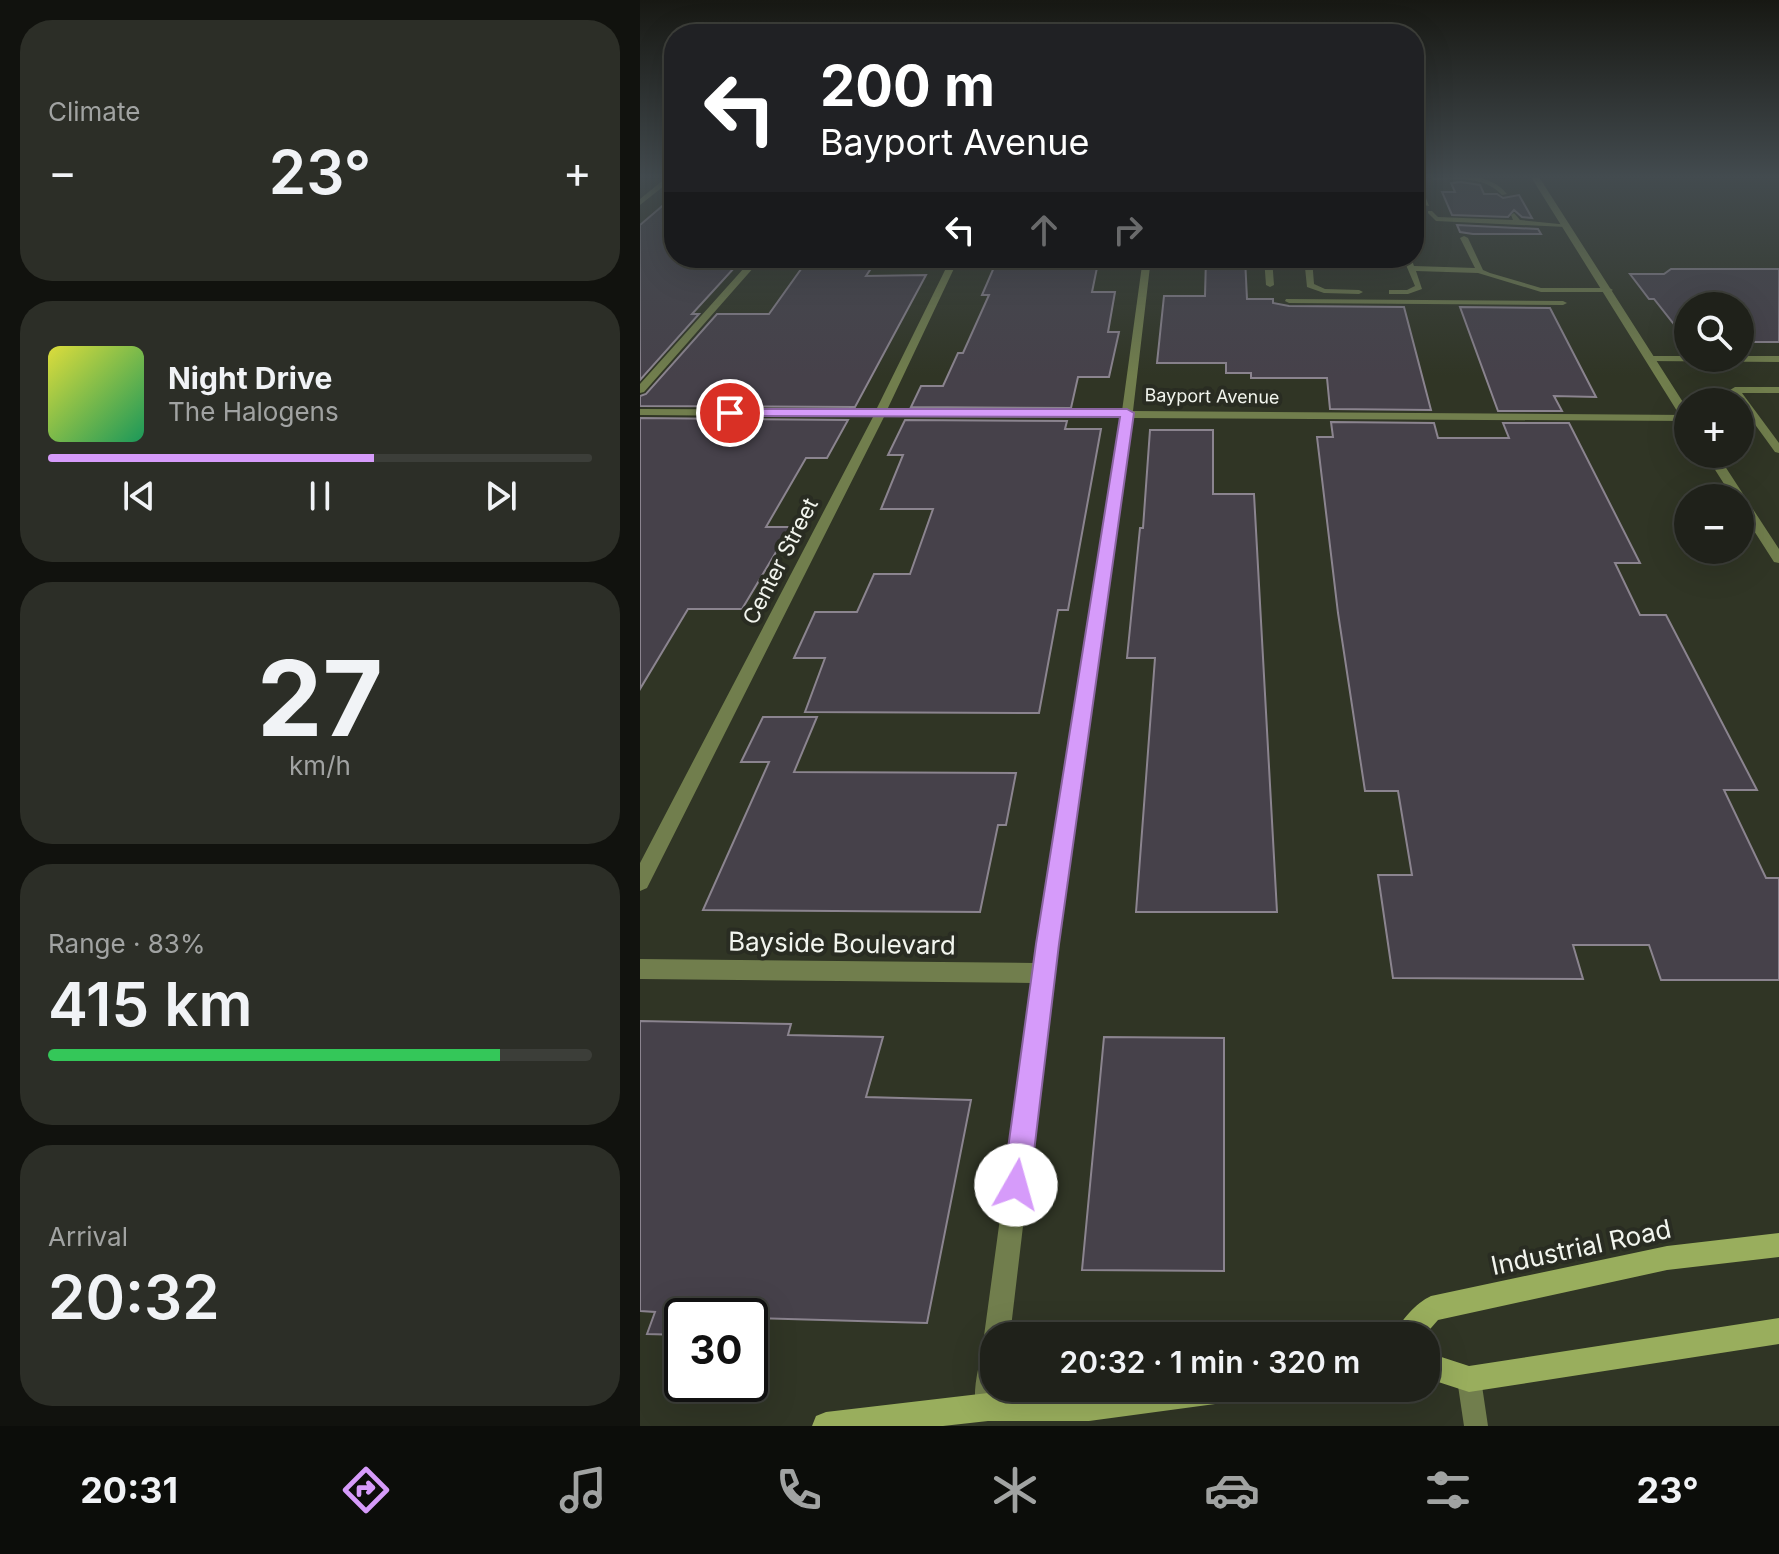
<!DOCTYPE html>
<meta charset="utf-8">
<style>
:root{--surface:#1f211a;--page:#2c2e27;--text:#f1f3f6;--muted:#a1a3a2;--line:#3c3e39;--accent:#d69bfa}
body{margin:0;font-family:Inter,sans-serif;background:var(--page);color:var(--text);height:100vh;display:flex;flex-direction:column;font-size:30px;white-space:nowrap}
*{box-sizing:border-box;margin:0}
p{font-size:26px;color:var(--muted)}
.icon{flex:none;width:44px;height:44px;fill:none;stroke:currentColor;stroke-width:2;stroke-linecap:round;stroke-linejoin:round}
.map{position:relative;flex:1;overflow:hidden}
.panel{display:flex;flex-direction:column;gap:20px;padding:20px;background:#11120e;width:640px}
.panel>*{flex:none}
.hud{position:absolute;left:24px;top:24px;width:760px;height:244px;border-radius:32px;box-shadow:0 8px 32px #0002,0 0 0 2px var(--line);background:#202124;color:#fff;overflow:hidden}
.buttons{position:absolute;left:1034px;top:292px;display:grid;gap:16px}
.buttons a{display:grid;place-items:center;width:80px;height:80px;border-radius:50%;background:var(--surface);box-shadow:0 8px 32px #0002,0 0 0 2px var(--line);font-size:40px}
.speed{position:absolute;left:24px;top:1298px;display:flex;gap:16px;font-size:40px;font-weight:700;text-align:center}
.speed>*{display:grid;place-content:center;width:104px;height:104px;border-radius:50%;background:var(--surface);box-shadow:0 8px 32px #0002,0 0 0 2px var(--line);line-height:1}
.speed .limit{border:4px solid #111;border-radius:12px;background:#fff;color:#111}
.pin{position:absolute;display:grid;place-items:center;width:68px;height:68px;color:#fff;margin:-34px;border:4px solid #fff;border-radius:50%;box-shadow:0 2px 8px #0007}
.me{position:absolute;width:88px;margin:-44px;rotate:7deg;stroke-linejoin:round;filter:drop-shadow(0 0 6px #0008)}
.turn{display:flex;align-items:center;gap:28px;height:168px;padding:0 24px;font-size:36px}
.turn .icon{width:104px;height:104px;stroke-width:2.5}
.turn b{display:block;font-size:56px;line-height:68px}
.lanes{display:flex;align-items:center;height:76px;padding:0 24px;background:#0003;justify-content:center;gap:40px;direction:ltr}
.lanes .off{opacity:.35}
.big{font-size:60px;font-weight:600;line-height:1.1}
.panel .tile{flex:1;display:flex;flex-direction:column;justify-content:center;gap:12px;min-width:0;padding:0 28px;border-radius:32px;background:var(--page)}
.panel .dial{align-items:center;gap:0}
.dial b{font-size:104px;line-height:1}
.song{display:flex;align-items:center;gap:24px}
.cover{width:96px;height:96px;border-radius:12px;background:linear-gradient(135deg,hsl(60 70% 55%),hsl(150 70% 35%))}
.played{height:8px;border-radius:4px;background:linear-gradient(90deg,var(--accent) 60%,var(--line) 60%)}
.keys{display:flex;justify-content:space-around;direction:ltr}
.heat{display:flex;justify-content:space-between;align-items:center;font-size:44px;direction:ltr}
.charge{height:12px;border-radius:6px;background:linear-gradient(90deg,#34c759 83%,var(--line) 0)}
.trip{position:absolute;left:340px;top:1322px;width:460px;height:80px;border-radius:32px;background:var(--surface);box-shadow:0 8px 32px #0002,0 0 0 2px var(--line);font-weight:600;line-height:80px;text-align:center}
.dock{display:flex;height:128px;justify-content:space-around;align-items:center;background:#0c0d0a;color:var(--muted)}
.dock .icon{width:56px;height:56px}
.dock .current{color:var(--accent)}
.dock b{font-size:36px;color:var(--text)}
main{display:flex;flex:1;min-height:0}
.map>svg:first-child{display:block}
.built{fill:#303525;fill-rule:evenodd}
.building{fill:#46414a;stroke:#8b848f;stroke-width:2}
.lines{fill:none;stroke-linecap:round;stroke-linejoin:round}
.service{fill:#717e4d;fill-rule:evenodd}
.minor{fill:#717e4d;fill-rule:evenodd}
.tertiary{fill:#717e4d;fill-rule:evenodd}
.secondary{fill:#99ae5d;fill-rule:evenodd}
.route{fill:#d69bfa;stroke:#8b65a2;stroke-width:2}
.labels{text-anchor:middle;dominant-baseline:central;stroke-width:8;stroke-linejoin:round;paint-order:stroke}
.far-street-label{font-size:18px;fill:#f2f5ee;stroke:#292c22}
.street-label{font-size:22px;fill:#f2f5ee;stroke:#292c22}
.near-street-label{font-size:26px;fill:#f2f5ee;stroke:#292c22}
</style>
<main>
<section class="panel">
<div class="tile"><p>Climate</p>
<div class="heat"><a>−</a><b class="big">23°</b><a>+</a></div>
</div>
<div class="tile">
<div class="song"><i class="cover"></i><div><b>Night Drive</b><p>The Halogens</p></div></div>
<div class="played"></div>
<div class="keys"><svg class="icon" aria-label="previous" viewBox="0 0 24 24"><path d="M18 5L8 12l10 7zM5 5v14"/></svg><svg class="icon" aria-label="pause" viewBox="0 0 24 24"><path d="M8 5v14M16 5v14"/></svg><svg class="icon" aria-label="next" viewBox="0 0 24 24"><path d="M6 5l10 7-10 7zM19 5v14"/></svg></div>
</div>
<div class="tile dial"><b>27</b><p>km/h</p></div>
<div class="tile"><p>Range · 83%</p><b class="big">415 km</b><div class="charge"></div></div>
<div class="tile"><p>Arrival</p><b class="big">20:32</b></div>
</section>
<div class="map">
<svg width="1139" height="1426" viewBox="0 0 1139 1426">
<rect width="100%" height="100%" fill="#292c22"/>
<path class="built" d="M 0,177 L 34,177 L 34,258 L 774,258 L 774,177 L 1139,177 L 1139,1426 L 0,1426 ZM 1048,306 L 1100,306 L 1100,358 L 1048,358 ZM 1048,402 L 1100,402 L 1100,454 L 1048,454 ZM 1048,498 L 1100,498 L 1100,550 L 1048,550 ZM 42,1316 L 110,1316 L 110,1384 L 42,1384 ZM 354,1336 L 786,1336 L 786,1388 L 354,1388 Z"/>
<path class="building" d="M 821,182 L 840,185 L 844,194 L 857,194 L 863,198 L 879,195 L 892,218 L 882,217 L 874,210 L 868,217 L 812,215 L 802,192 L 815,192 L 811,183 Z
M 34,196 L 34,258 L 59,258 L 50,267 L 95,267 L 52,314 L 59,314 L 0,380 L 0,225 Z
M 817,225 L 898,229 L 901,234 L 833,234 L 820,232 Z
M 169,258 L 219,258 L 216,261 L 236,261 L 226,276 L 286,275 L 215,407 L 0,406 L 0,396 L 6,394 L 77,314 L 129,314 Z
M 358,258 L 459,258 L 452,292 L 475,292 L 468,332 L 479,332 L 469,377 L 438,377 L 431,408 L 271,407 L 281,386 L 303,386 L 318,353 L 323,353 L 349,295 L 342,295 Z
M 566,258 L 605,258 L 607,299 L 633,299 L 633,303 L 649,306 L 764,307 L 791,410 L 690,409 L 687,378 L 611,378 L 611,373 L 586,373 L 586,363 L 517,363 L 524,296 L 565,296 Z
M 1031,269 L 1139,269 L 1139,342 L 1100,342 L 1100,306 L 1048,306 L 1048,342 L 1014,299 L 1009,299 L 990,274 L 1024,274 Z
M 820,307 L 910,308 L 956,397 L 914,396 L 922,411 L 858,411 Z
M 0,418 L 208,420 L 187,458 L 166,458 L 126,527 L 151,527 L 102,609 L 48,609 L 0,689 Z
M 265,420 L 427,421 L 425,429 L 461,429 L 428,610 L 418,610 L 399,713 L 165,712 L 185,658 L 154,658 L 175,612 L 217,612 L 234,574 L 270,574 L 293,509 L 241,509 L 263,455 L 248,455 Z
M 691,422 L 794,423 L 798,438 L 869,438 L 863,423 L 929,423 L 1000,563 L 975,563 L 1000,615 L 1026,615 L 1117,790 L 1084,790 L 1126,878 L 1139,878 L 1139,980 L 1021,980 L 1009,945 L 933,945 L 943,979 L 753,978 L 738,875 L 772,875 L 758,791 L 725,791 L 698,613 L 677,437 L 693,437 Z
M 510,430 L 573,430 L 573,494 L 614,494 L 637,912 L 496,912 L 515,658 L 487,658 L 500,528 L 503,528 Z
M 123,717 L 177,717 L 154,772 L 376,773 L 366,825 L 358,825 L 340,912 L 63,910 L 129,762 L 101,762 Z
M 0,1021 L 151,1024 L 148,1035 L 243,1037 L 226,1097 L 331,1100 L 287,1323 L 42,1316 L 42,1335 L 7,1334 L 15,1312 L 0,1311 Z
M 464,1037 L 584,1038 L 584,1271 L 442,1270 Z"/>
<g class="lines">
<path class="service" d="M 774,177 L 778,177 L 789,206 L 784,205 Z
M 791,177 C 818,177 848,171 867,194 L 862,195 C 843,175 818,180 793,180 Z
M 788,211 L 792,211 L 798,217 L 873,220 L 871,215 L 874,213 L 880,220 L 929,225 L 926,227 L 796,221 L 788,213 Z
M 824,236 L 828,238 L 843,270 L 850,273 L 901,288 L 969,288 L 973,290 L 969,292 L 901,292 L 838,273 L 776,271 L 782,289 L 768,294 L 749,294 L 749,290 L 767,290 L 775,286 L 763,258 L 771,258 L 774,266 L 835,268 L 820,238 Z
M 624,258 L 632,258 L 634,285 L 630,287 L 626,285 Z
M 664,258 L 672,258 L 674,284 L 685,289 L 719,290 L 723,292 L 719,294 L 684,293 L 667,287 Z
M 646,299 L 923,301 L 927,303 L 923,305 L 649,303 L 645,301 Z
M 1011,356 L 1139,356 L 1139,362 L 1008,361 L 1007,359 Z
M 1095,387 L 1139,387 L 1139,393 L 1102,393 L 1139,443 L 1139,453 L 1135,452 L 1090,390 Z
M 829,1367 L 837,1371 L 841,1379 L 848,1426 L 824,1426 L 817,1379 L 821,1371 Z"/>
<path class="minor" d="M 27,177 L 34,178 L 0,205 L 0,199 Z
M 113,258 L 122,258 L 4,392 L 0,393 L 0,384 Z
M 311,258 L 319,258 L 247,410 L 482,411 L 503,258 L 511,258 L 493,411 L 1048,415 L 1048,421 L 492,418 L 413,973 L 370,1336 L 354,1336 L 354,1388 L 364,1388 L 358,1417 L 348,1421 L 338,1417 C 331,1398 337,1366 345,1348 L 349,1346 L 344,1336 L 392,983 L 0,979 L 0,959 L 394,963 L 481,418 L 244,417 L 7,888 L 0,891 L 0,863 L 233,417 L 0,415 L 0,409 L 236,410 Z"/>
<path class="tertiary" d="M 891,177 L 899,177 L 1048,410 L 1048,422 L 1042,419 Z
M 1065,454 L 1077,454 L 1139,549 L 1139,563 L 1134,562 L 1100,509 L 1100,498 L 1093,498 Z"/>
<path class="secondary" d="M 1139,1233 L 1139,1257 L 1027,1270 L 798,1320 L 784,1336 L 754,1336 C 760,1321 776,1303 791,1296 L 1027,1246 Z
M 1139,1318 L 1139,1344 L 829,1392 L 786,1378 L 786,1352 L 829,1366 Z
M 489,1388 L 604,1388 L 600,1398 L 590,1402 L 449,1421 L 348,1421 L 303,1426 L 172,1426 L 176,1416 L 186,1412 L 348,1393 L 449,1393 Z"/>
</g>
<linearGradient id="sky" x2="0" y2="1"><stop stop-color="#171813"/><stop offset="0.47" stop-color="#434b4f"/><stop offset="1" stop-color="#434b4f" stop-opacity="0"/></linearGradient>
<rect width="1139" height="376" fill="url(#sky)"/>
<path class="route" d="M 487,409 L 494,413 L 419,944 L 390,1185 L 386,1194 L 376,1198 L 367,1194 L 363,1185 L 396,944 L 480,417 L 90,416 L 84,413 L 90,409 Z"/>
<g class="labels">
<g class="far-street-label">
<text transform="translate(572 396) rotate(1)">Bayport Avenue</text>
</g>
<g class="street-label">
<text transform="translate(140 561) rotate(-63)">Center Street</text>
</g>
<g class="near-street-label">
<text transform="translate(202 943) rotate(1)">Bayside Boulevard</text>
<text transform="translate(941 1247) rotate(-12)">Industrial Road</text>
</g>
</g>
</svg>
<div class="buttons">
<a><svg class="icon" aria-label="search" viewBox="0 0 24 24"><circle cx="10" cy="10" r="6"/><path d="M15 15l6 6"/></svg></a>
<a>+</a>
<a>−</a>
</div>
<div class="speed"><div class="limit">30</div></div>
<div class="pin" style="left:90px;top:413px;background:#d93025"><svg class="icon" aria-label="arrive" viewBox="0 0 24 24"><path d="M6 21V4h12l-3 4 3 4H6"/></svg></div>
<svg class="me" style="left:376px;top:1185px" viewBox="-20 -20 40 40"><circle r="19" fill="#fff"/><path d="M0-13L10 11 0 6-10 11z" fill="#d69bfa"/></svg>
<div class="trip">20:32 · 1 min · 320 m</div>
<div class="hud">
<div class="turn"><svg class="icon" aria-label="left" viewBox="0 0 24 24"><path d="M17 20v-9H6M10 6l-5 5 5 5"/></svg><div><b>200 m</b>Bayport Avenue</div></div>
<div class="lanes"><svg class="icon" aria-label="left" viewBox="0 0 24 24"><path d="M17 20v-9H6M10 6l-5 5 5 5"/></svg><svg class="icon off" aria-label="ahead" viewBox="0 0 24 24"><path d="M12 20V5M6 11l6-6 6 6"/></svg><svg class="icon off" aria-label="right" viewBox="0 0 24 24"><path d="M7 20v-9h11M14 6l5 5-5 5"/></svg></div>
</div>
</div>
</main>
<nav class="dock">
<b>20:31</b>
<svg class="icon current" aria-label="directions" viewBox="0 0 24 24"><path d="M12 3l9 9-9 9-9-9zM9 14v-3h6M13 9l2 2-2 2"/></svg>
<svg class="icon" aria-label="music" viewBox="0 0 24 24"><path d="M9 18V5l10-2v13"/><circle cx="6" cy="18" r="3"/><circle cx="16" cy="16" r="3"/></svg>
<svg class="icon" aria-label="phone" viewBox="0 0 24 24"><path d="M5 4h4l2 5-3 2q2 4 5 5l2-3 5 2v4C11 20 4 13 5 4z"/></svg>
<svg class="icon" aria-label="climate" viewBox="0 0 24 24"><path d="M12 3v18M4 7l16 10M4 17L20 7"/></svg>
<svg class="icon" aria-label="car" viewBox="0 0 24 24"><path d="M5 17H2v-5l4-1 3-4h7l3 4 3 1v5h-3M9 17h6M6 11h13"/><circle cx="7" cy="17" r="2"/><circle cx="17" cy="17" r="2"/></svg>
<svg class="icon" aria-label="filters" viewBox="0 0 24 24"><path d="M4 7h16M4 17h16"/><circle cx="9" cy="7" r="2"/><circle cx="15" cy="17" r="2"/></svg>
<b>23°</b>
</nav>
